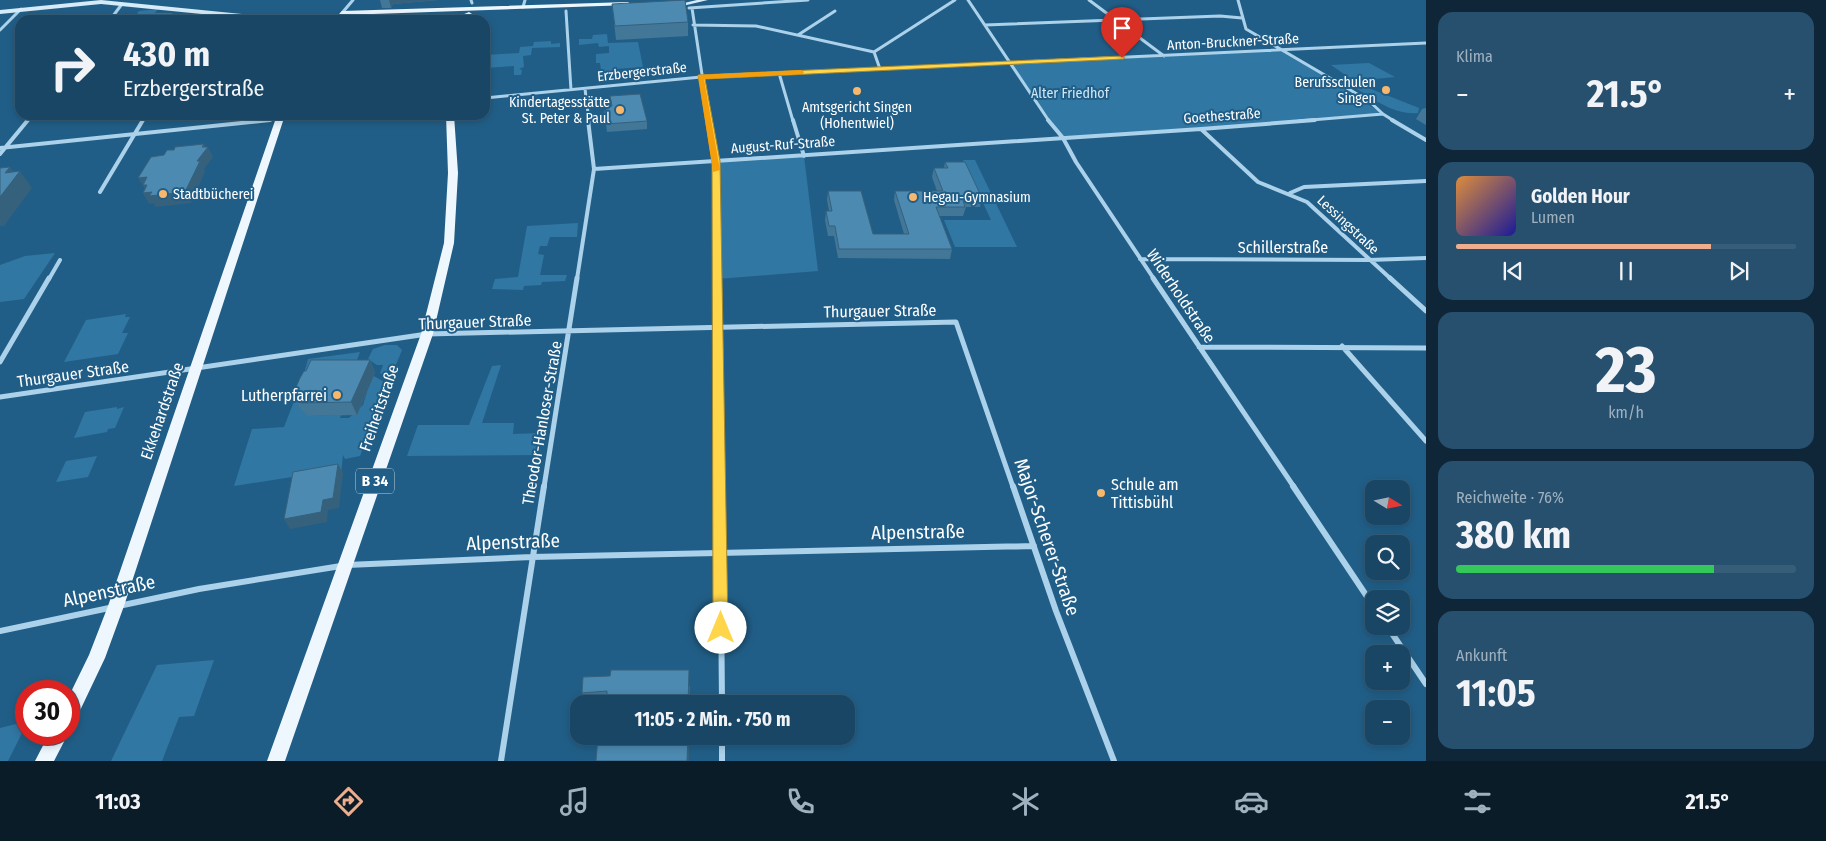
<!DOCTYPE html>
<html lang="de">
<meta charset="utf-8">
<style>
:root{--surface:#194665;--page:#26506e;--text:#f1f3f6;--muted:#9fb1bf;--line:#375e79;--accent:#eead8d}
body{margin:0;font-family:"Fira Sans Condensed",sans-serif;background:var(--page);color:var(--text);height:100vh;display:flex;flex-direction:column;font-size:19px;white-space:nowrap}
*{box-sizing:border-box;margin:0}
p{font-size:16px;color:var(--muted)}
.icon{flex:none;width:28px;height:28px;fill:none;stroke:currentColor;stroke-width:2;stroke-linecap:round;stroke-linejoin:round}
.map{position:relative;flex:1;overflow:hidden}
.details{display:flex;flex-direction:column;gap:12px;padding:12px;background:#0e2638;width:400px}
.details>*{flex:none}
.hud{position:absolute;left:15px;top:15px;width:475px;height:105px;border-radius:15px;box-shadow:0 2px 8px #0003,0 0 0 1px var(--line);background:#194665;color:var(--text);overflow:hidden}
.needle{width:32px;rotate:100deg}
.buttons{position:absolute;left:1365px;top:480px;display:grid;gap:10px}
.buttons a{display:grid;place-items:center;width:45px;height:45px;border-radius:10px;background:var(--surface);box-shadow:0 2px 8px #0003,0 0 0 1px var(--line);font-size:25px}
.speed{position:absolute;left:15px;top:680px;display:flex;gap:10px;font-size:25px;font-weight:700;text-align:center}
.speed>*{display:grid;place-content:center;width:65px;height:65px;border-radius:50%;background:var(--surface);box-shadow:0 2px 8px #0003,0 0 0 1px var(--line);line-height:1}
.speed .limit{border:8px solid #d22;background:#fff;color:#111}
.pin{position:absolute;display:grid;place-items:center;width:42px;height:42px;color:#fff;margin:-51px -21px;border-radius:50% 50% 50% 0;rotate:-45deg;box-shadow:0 0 5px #0007}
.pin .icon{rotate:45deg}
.me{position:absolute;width:55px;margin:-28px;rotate:0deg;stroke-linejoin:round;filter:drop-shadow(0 0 4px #0008)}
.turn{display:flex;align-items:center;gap:18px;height:105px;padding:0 25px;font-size:22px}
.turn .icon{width:65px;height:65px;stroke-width:2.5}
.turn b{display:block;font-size:35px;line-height:42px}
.big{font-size:38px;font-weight:700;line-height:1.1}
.details .card{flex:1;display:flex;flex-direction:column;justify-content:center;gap:8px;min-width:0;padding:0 18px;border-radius:15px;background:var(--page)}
.details .dial{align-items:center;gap:0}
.dial b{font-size:65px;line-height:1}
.song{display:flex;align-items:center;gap:15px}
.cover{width:60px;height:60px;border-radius:8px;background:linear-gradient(135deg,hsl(30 70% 55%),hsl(240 70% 35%))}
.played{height:5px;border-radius:2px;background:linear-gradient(90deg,var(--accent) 75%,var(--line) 75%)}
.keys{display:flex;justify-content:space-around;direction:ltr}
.heat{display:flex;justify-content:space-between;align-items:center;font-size:28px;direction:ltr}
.charge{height:8px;border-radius:4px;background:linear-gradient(90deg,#34c759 76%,var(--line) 0)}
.trip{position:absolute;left:570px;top:695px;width:285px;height:50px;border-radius:15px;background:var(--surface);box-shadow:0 2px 8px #0003,0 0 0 1px var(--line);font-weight:700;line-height:50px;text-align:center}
.tabs{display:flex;height:80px;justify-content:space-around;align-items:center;background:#0a1c28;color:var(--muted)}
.tabs .icon{width:35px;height:35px}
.tabs .current{color:var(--accent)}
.tabs b{font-size:22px;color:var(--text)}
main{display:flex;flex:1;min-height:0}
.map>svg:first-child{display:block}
.green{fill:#3177a3}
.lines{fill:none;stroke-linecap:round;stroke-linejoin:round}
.minor-far3{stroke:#abd2ea;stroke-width:3}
.minor-far2{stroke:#abd2ea;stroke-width:4}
.minor-far1{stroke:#abd2ea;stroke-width:5}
.minor{stroke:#abd2ea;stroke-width:6}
.secondary{fill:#d6eaf8;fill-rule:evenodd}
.primary{fill:#eef7fe;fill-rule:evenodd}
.wall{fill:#427798}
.shaded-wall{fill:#36617c}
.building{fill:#4d8ab1;stroke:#36617c}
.route{fill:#ffd54a;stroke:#a68a30}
.slow{fill:#f59e0b}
.poi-dot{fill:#f7b76c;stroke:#215e87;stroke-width:2}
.labels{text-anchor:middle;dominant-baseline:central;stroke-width:4;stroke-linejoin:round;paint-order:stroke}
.far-street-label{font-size:14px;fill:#fff;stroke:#215e87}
.far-poi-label{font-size:14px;fill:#fff;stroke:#215e87;text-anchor:end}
.far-park-label{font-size:14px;fill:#cfe8f7;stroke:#215e87}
.shield{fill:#215e87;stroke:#bccfdb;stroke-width:1}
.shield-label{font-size:15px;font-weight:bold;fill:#fff}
.street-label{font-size:16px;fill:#fff;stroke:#215e87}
.poi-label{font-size:16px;fill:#fff;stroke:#215e87;text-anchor:end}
.near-street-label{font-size:19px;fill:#fff;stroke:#215e87}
</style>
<main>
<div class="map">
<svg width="1426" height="761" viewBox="0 0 1426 761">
<rect width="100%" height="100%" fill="#215e87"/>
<path class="green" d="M 158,9 L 155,13 L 173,13 C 164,21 149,21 138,20 L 142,16 L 137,13 L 139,11 Z
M 607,34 L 608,43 L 638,42 L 643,67 L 615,69 L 615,79 L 606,80 L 606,77 L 602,77 L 600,63 L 596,63 L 596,54 L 609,53 L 609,46 L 599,47 L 598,43 L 579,45 L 579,39 L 592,39 L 593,35 Z
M 551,41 L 551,44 L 560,43 L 560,47 L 532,48 L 531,55 L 523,56 L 524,67 L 519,69 L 522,70 L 521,75 L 514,75 L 514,66 L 486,68 L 485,55 L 519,53 L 520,47 L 533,46 L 534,42 Z
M 1283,50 L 1383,114 L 1063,138 L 1052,125 L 1011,63 Z
M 1369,63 L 1395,77 L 1354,81 L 1331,65 Z
M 1366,87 L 1419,108 L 1418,113 C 1393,115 1376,100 1355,88 Z
M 804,156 L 818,271 L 717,279 L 716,161 Z
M 963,160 L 975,160 L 1017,247 L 955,247 L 944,220 L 991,220 Z
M 578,223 L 577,237 L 550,237 L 547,246 L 540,246 L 538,254 L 544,255 L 540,275 L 567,275 L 565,281 L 542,282 L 541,285 L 524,286 L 523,290 L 492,289 L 495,279 L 518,277 L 527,226 Z
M 55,253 L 24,299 L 0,302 L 0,265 L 25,256 Z
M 126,314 L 125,317 L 130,317 L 122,333 L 128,333 L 118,354 L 64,362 L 86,320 Z
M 385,345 L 397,345 L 402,350 L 391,377 L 380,373 L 383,365 L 377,365 L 368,359 L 373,349 Z
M 360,352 L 357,360 L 349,361 L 308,416 L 341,415 L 340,418 L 349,418 L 363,405 L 372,375 L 388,384 L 360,456 L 345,459 L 343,455 L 341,474 L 292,477 L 234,486 L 252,429 L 284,427 L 302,381 L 308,359 Z
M 501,365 L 482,423 L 514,423 L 513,434 L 542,433 L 540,455 L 407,456 L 418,425 L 469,425 L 492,366 Z
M 117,407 L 117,409 L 124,407 L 115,428 L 108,429 L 107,432 L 74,438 L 85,412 Z
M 97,456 L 88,477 L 56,482 L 66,461 Z
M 214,660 L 194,716 L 179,717 L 162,761 L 111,761 L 157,665 Z
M 16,724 L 24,726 L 23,731 L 8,761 L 0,761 L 0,728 Z"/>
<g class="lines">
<path class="minor-far3" d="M 471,0 L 472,3
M 968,0 L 1049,121
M 1089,0 L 1164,56
M 1238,0 L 1246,29 L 1369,101 L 1383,114 L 1394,121
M 523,7 L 525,0
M 689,8 L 808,0
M 692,8 L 709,121
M 566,11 L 571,90
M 342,13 L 353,0
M 110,20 L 122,4
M 693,25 L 756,26 L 874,52 L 880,69
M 985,25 L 1220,16 L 1242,18
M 0,30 L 21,9
M 798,35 L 835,11
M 874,52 L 955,0
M 779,73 L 793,121
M 585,89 L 589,121
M 485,98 L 701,77 L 1426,43
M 27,121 L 32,115
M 142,121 L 146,115
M 258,121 L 314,115
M 1299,121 L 1383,114"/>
<path class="minor-far2" d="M 709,120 L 716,161 L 717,279
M 793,120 L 804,156
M 1048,120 L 1063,138 L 1076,162 L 1154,279
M 1392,120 L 1426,140
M 1201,129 L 1258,182 L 1307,202 L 1391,279
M 0,148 L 270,120
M 0,154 L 28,120
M 594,169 L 1201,129 L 1315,120
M 100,192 L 143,120
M 1290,193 L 1304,187 L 1426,181
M 1140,259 L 1369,260 L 1426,258
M 49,279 L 60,260
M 577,279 L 594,169 L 588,120"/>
<path class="minor-far1" d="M 717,278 L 720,487
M 1153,278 L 1294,487
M 1390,278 L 1426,311
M 1342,346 L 1426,441
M 1199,347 L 1426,348
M 0,362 L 49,278
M 0,397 L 427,334 L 956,322 L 1013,487
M 544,487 L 577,278"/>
<path class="minor" d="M 720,486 L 722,704
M 1013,486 L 1056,611 L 1114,761
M 1293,486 L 1374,607
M 1387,626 L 1426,684
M 0,631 L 199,589 L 347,565 L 532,557 L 1034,546
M 722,736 L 722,761
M 501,761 L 544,486"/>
<path class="secondary" d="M 101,0 L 252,15 L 338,16 L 341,18 L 338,20 L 252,19 L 101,4 L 0,14 L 0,10 Z
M 697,0 L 708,0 L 674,8 L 671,6 Z"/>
<path class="primary" d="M 628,2 L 631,4 L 630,5 L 344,15 L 340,20 L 333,20 L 342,11 Z
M 469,12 L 472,14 L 471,15 L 459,20 L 450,20 Z
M 277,115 L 285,115 L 124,606 L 105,658 L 75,721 L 69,724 L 69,696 L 89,655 L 108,606 Z
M 446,115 L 454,115 L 458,173 L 454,243 L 433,334 L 285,761 L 267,761 L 421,334 L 444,243 L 448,173 Z
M 49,734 L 68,734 L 54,761 L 35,761 Z"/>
</g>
<path class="wall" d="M 380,0 L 438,0 L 393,4 L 391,8 L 382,8 Z
M 612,4 L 688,22 L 688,36 L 616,40 Z
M 1426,108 L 1426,125 L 1416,119 L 1422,109 Z
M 604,111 L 647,121 L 647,129 L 607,132 Z
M 945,162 L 982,198 L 980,207 L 966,207 L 963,216 L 939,216 L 952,249 L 950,259 L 838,258 L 834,236 L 828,236 L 825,220 L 826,211 L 829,211 L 827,200 L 828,191 L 873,234 L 904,234 L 894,200 L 895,191 L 937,191 L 932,177 L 934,168 L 944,168 Z
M 370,360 L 375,373 L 357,415 L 308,416 L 299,407 L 293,394 Z
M 583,677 L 690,686 L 690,704 L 584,704 L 582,693 Z"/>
<path class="shaded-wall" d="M 389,0 L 438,0 L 393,4 L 391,8 Z
M 377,15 L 378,20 L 374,20 Z
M 204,144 L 206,149 L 208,147 L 213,157 L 204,169 L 205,172 L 191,203 L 156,207 L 153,203 L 149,204 L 143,193 L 147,192 L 138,178 L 197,161 Z
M 10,167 L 16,177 L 20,171 L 32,188 L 4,226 L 0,226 L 0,197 L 5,173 Z
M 370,360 L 375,373 L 357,415 L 351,402 Z
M 338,464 L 343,473 L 339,508 L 328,510 L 327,522 L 290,529 L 284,519 L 323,500 Z
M 689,670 L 690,704 L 688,704 Z
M 688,736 L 689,736 L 689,761 L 687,761 Z"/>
<path class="building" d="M 685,0 L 688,22 L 615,26 L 612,4 Z
M 377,15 L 374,20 L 348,20 L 351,17 Z
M 640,94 L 647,121 L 606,124 L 604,111 L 606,111 L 606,107 L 612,106 L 610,96 Z
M 204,144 L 202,147 L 208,147 L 197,161 L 200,161 L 185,192 L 149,196 L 152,192 L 143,193 L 147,185 L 143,185 L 147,177 L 138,178 L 151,157 L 164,155 L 167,150 L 174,150 L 175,147 Z
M 945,162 L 965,162 L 982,198 L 967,198 L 968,201 L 963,201 L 965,207 L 936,207 L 952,249 L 839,249 L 835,226 L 829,226 L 826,211 L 832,211 L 828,191 L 861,191 L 873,234 L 909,234 L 895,191 L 943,191 L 934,168 L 948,168 Z
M 10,167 L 5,173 L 20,171 L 0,197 L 0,168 Z
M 311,360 L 370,360 L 351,402 L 301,403 L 293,394 L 300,378 L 304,371 L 306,371 Z
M 338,464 L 333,498 L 323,500 L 321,512 L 284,519 L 293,472 Z
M 611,670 L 689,670 L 688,704 L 607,704 L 607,691 L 582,693 L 583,677 L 610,676 Z
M 598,736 L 688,736 L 687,761 L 596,761 Z"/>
<path class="route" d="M 1122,56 L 1124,56 L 1124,59 L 705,79 L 720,161 L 728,628 L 726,633 L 721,635 L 715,633 L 713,628 L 712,161 L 698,75 Z"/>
<path class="slow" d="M 801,70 L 804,72 L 803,74 L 704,79 L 720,170 L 713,172 L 698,75 Z"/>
<g class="poi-dot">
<circle cx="1386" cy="90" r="5"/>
<circle cx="857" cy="91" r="5"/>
<circle cx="620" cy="110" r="5"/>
<circle cx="163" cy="194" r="5"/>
<circle cx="913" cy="197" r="5"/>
<circle cx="337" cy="395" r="5"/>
<circle cx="1101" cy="493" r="5"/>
</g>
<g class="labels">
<g class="far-street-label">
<text transform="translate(1233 42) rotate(-3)">Anton-Bruckner-Straße</text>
<text transform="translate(642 72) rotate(-6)">Erzbergerstraße</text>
<text transform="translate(1222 116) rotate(-4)">Goethestraße</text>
<text transform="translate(783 145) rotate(-4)">August-Ruf-Straße</text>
<text transform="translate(1348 225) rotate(43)">Lessingstraße</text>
</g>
<g class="far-poi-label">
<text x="1376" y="82">Berufsschulen<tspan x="1376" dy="16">Singen</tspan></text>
<text x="610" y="102">Kindertagesstätte<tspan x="610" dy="16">St. Peter &amp; Paul</tspan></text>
<text x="857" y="107" text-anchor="middle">Amtsgericht Singen<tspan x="857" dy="16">(Hohentwiel)</tspan></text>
<text x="173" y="194" text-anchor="start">Stadtbücherei</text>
<text x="923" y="197" text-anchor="start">Hegau-Gymnasium</text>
</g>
<g class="far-park-label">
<text x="1070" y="93">Alter Friedhof</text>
</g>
<rect class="shield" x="356" y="468.5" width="38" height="25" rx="4"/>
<g class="shield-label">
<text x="375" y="481">B 34</text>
</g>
<g class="street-label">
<text x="1283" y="247">Schillerstraße</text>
<text transform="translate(1181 296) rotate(56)">Widerholdstraße</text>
<text transform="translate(880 311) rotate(-1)">Thurgauer Straße</text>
<text transform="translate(475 322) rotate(-2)">Thurgauer Straße</text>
<text transform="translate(73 374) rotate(-8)">Thurgauer Straße</text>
<text transform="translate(379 408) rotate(-71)">Freiheitstraße</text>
<text transform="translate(162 411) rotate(-71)">Ekkehardstraße</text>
<text transform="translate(542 423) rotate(-80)">Theodor-Hanloser-Straße</text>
</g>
<g class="poi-label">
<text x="327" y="395">Lutherpfarrei</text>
<text x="1111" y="484" text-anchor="start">Schule am<tspan x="1111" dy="18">Tittisbühl</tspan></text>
</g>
<g class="near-street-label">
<text transform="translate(918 532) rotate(-1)">Alpenstraße</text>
<text transform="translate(1047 537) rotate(71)">Major-Scherer-Straße</text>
<text transform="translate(513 542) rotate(-2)">Alpenstraße</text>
<text transform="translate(109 591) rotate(-12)">Alpenstraße</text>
</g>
</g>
</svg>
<div class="buttons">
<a><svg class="needle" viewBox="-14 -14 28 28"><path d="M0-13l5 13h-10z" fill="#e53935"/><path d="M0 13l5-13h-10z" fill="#9fb1bf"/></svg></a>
<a><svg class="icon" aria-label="search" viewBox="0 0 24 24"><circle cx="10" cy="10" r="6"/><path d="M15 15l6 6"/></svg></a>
<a><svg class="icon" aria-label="layers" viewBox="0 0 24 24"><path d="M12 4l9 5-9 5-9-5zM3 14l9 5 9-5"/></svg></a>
<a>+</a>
<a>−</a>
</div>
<div class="speed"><div class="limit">30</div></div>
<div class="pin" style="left:1122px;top:58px;background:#d93025"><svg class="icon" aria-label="arrive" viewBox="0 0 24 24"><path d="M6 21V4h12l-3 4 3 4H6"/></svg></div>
<svg class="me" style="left:721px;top:628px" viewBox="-20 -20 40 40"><circle r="19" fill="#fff"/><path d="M0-13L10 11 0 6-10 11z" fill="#ffd54a"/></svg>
<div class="trip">11:05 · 2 Min. · 750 m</div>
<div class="hud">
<div class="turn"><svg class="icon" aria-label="right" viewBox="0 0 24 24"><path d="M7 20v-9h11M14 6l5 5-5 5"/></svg><div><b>430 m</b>Erzbergerstraße</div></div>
</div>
</div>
<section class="details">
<div class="card"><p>Klima</p>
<div class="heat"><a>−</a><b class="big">21.5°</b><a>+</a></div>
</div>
<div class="card">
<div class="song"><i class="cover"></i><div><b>Golden Hour</b><p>Lumen</p></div></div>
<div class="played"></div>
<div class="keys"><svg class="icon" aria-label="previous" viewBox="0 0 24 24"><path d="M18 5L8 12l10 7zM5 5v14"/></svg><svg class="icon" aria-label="pause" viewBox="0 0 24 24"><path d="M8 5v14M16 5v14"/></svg><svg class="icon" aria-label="next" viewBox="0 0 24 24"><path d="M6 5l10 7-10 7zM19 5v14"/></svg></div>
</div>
<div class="card dial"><b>23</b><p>km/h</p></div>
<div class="card"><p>Reichweite · 76%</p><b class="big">380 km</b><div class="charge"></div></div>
<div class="card"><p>Ankunft</p><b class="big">11:05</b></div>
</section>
</main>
<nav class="tabs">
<b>11:03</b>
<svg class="icon current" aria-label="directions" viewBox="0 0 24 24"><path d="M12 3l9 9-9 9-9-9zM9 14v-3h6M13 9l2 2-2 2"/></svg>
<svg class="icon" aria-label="music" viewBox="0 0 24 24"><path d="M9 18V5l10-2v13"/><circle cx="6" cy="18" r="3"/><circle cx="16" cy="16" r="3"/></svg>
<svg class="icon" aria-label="phone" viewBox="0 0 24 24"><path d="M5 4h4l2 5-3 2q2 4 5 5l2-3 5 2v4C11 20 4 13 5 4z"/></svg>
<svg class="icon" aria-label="climate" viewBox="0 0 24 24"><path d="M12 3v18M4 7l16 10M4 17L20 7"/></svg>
<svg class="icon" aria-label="car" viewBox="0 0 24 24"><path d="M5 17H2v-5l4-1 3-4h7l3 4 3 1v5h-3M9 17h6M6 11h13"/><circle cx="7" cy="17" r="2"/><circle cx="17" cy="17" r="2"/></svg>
<svg class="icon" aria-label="filters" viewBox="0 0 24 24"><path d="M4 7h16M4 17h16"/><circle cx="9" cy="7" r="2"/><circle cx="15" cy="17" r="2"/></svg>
<b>21.5°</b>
</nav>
